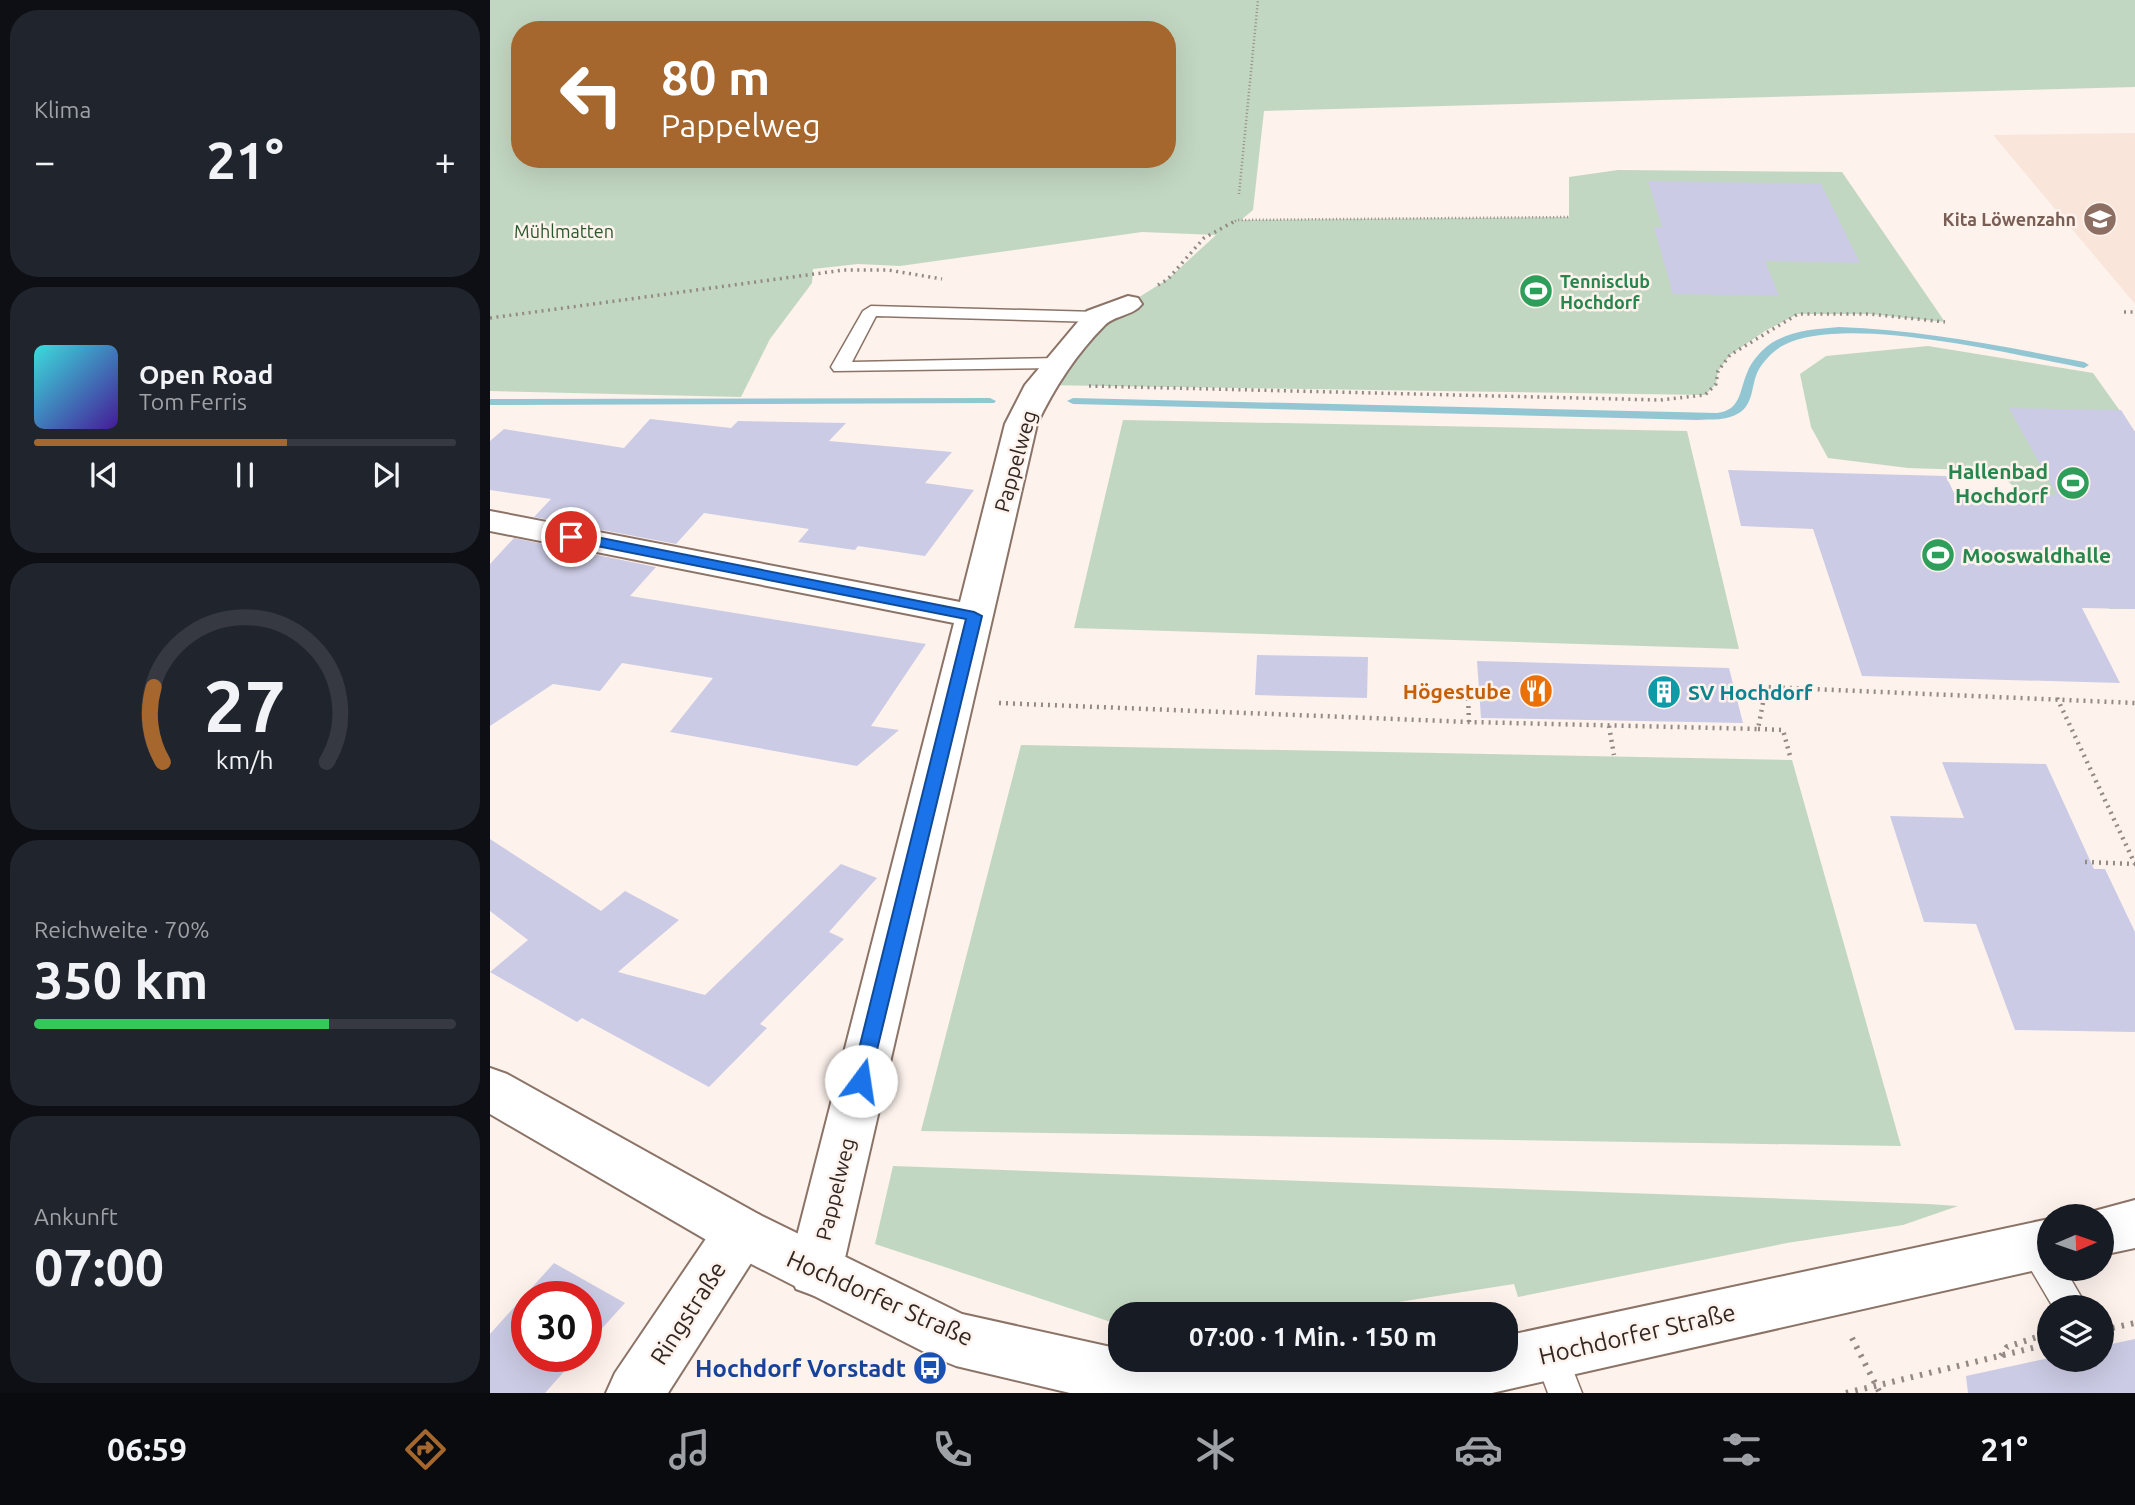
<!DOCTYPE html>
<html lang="de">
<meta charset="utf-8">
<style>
:root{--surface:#171b24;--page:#20242c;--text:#f1f3f6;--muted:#9ea1a6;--line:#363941;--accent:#a5672d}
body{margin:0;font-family:Ubuntu,sans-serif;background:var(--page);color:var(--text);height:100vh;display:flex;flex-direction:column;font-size:26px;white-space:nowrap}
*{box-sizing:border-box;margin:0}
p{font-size:23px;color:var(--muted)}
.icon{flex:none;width:38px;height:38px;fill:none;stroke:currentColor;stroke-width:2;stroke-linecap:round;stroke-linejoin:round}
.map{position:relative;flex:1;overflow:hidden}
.details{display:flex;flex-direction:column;gap:10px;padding:10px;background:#0d0f14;width:490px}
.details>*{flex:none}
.top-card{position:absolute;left:21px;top:21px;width:665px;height:147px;border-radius:28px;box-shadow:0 7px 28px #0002;background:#a5672d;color:#fff;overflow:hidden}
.needle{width:46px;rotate:88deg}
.controls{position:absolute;left:1547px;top:1204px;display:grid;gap:14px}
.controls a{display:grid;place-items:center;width:77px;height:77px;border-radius:50%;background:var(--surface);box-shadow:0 7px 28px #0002;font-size:35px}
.speed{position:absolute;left:21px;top:1281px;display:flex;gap:14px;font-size:35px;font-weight:700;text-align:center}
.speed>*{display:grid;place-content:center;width:91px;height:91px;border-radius:50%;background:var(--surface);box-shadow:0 7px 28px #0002;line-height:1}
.speed .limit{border:10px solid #d22;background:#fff;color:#111}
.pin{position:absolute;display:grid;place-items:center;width:60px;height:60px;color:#fff;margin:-30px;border:4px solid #fff;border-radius:50%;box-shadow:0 2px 7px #0007}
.me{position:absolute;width:77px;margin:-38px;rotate:14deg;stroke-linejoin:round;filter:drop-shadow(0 0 5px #0008)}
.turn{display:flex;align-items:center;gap:24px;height:147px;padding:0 35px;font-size:32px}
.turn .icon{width:91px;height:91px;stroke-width:2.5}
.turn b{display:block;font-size:49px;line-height:60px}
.big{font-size:52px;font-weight:700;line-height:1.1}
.details .card{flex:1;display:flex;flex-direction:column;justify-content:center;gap:10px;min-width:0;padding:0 24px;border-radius:28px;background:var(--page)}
.details .dial{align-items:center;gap:0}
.dial svg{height:182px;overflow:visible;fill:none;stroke:var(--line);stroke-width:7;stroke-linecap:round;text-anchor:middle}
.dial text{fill:var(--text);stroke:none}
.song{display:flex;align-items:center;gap:21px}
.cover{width:84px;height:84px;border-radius:10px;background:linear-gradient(135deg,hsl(180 70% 55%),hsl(260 70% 35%))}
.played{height:7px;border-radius:4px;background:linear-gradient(90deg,var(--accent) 60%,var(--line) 60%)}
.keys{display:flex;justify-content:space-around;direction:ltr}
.heat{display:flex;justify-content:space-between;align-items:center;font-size:38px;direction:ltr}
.charge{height:10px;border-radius:5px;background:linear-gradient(90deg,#34c759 70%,var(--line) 0)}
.trip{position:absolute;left:618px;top:1302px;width:410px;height:70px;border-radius:28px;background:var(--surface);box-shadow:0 7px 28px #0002;font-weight:700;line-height:70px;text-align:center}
.dock{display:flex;height:112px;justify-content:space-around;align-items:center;background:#090b0e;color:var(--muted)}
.dock .icon{width:49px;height:49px}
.dock .active{color:var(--accent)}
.dock b{font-size:32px;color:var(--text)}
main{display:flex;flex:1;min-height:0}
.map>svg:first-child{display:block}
.built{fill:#fae5da}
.green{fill:#c2d7c2;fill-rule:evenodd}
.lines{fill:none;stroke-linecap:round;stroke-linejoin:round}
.stream{fill:#92c6d3;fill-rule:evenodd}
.building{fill:#cccbe5}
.service-casing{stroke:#8b7367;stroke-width:3}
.minor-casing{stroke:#8b7367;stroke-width:4}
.tertiary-casing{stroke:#8b7367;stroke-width:4}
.path-far3{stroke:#948a85;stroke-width:2.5;stroke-dasharray:1 2.5;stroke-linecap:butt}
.path-far2{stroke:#948a85;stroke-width:3.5;stroke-dasharray:2 4.5;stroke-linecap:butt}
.path-far1{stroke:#948a85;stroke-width:4.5;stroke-dasharray:2 5;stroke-linecap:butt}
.path{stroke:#948a85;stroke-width:6;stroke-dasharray:2.5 7;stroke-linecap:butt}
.service{fill:#fff;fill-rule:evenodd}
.minor{fill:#fff;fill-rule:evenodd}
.tertiary{fill:#fff;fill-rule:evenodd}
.route{fill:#1a73e8;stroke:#114b97;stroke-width:2}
.labels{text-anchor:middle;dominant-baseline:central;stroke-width:5;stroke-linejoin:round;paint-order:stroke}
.far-education-label{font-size:18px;font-weight:bold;fill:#785e54;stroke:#fdf2ec;text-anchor:end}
.far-park-label{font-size:18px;fill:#29572c;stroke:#fdf2ec}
.far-leisure-label{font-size:18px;font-weight:bold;fill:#27864d;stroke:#fdf2ec;text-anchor:start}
.street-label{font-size:21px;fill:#312722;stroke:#fdf2ec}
.leisure-label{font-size:21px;font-weight:bold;fill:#27864d;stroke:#fdf2ec;text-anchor:end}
.food-label{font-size:21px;font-weight:bold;fill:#c56008;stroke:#fdf2ec;text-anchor:end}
.culture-label{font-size:21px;font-weight:bold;fill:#0d838f;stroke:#fdf2ec;text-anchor:start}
.near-street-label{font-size:24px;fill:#312722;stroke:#fdf2ec}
.near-transit-label{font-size:24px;font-weight:bold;fill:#164399;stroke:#fdf2ec;text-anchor:end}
</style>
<main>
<section class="details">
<div class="card"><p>Klima</p>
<div class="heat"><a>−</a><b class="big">21°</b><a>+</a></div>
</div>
<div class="card">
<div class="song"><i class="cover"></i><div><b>Open Road</b><p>Tom Ferris</p></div></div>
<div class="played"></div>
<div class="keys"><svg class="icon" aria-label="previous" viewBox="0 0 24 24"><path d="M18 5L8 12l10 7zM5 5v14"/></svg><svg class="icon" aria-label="pause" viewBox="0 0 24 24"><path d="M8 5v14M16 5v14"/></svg><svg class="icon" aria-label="next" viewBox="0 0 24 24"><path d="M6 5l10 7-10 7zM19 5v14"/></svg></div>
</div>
<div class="card dial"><svg viewBox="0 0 100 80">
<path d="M14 69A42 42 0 1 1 86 69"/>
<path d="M14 69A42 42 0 0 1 10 36" stroke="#a5672d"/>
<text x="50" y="56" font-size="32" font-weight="700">27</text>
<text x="50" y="72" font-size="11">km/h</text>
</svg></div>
<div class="card"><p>Reichweite · 70%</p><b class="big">350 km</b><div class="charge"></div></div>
<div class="card"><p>Ankunft</p><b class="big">07:00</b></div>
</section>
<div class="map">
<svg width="1645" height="1393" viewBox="0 0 1645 1393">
<rect width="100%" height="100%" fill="#fdf2ec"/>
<path class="built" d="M 1645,133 L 1645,304 L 1503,135 Z"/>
<path class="green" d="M 0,0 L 1645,0 L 1645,87 L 774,111 L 763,210 L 751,220 L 1079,217 L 1079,177 L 1128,170 L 1352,172 L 1455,322 L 1380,314 L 1308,314 L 1275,331 L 1240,355 L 1228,371 L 1226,384 L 1215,395 L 550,385 L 638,304 L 678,279 L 726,235 L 652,232 L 410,266 L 368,264 L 323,269 L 322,283 L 280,339 L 251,397 L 0,391 ZM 30,30 L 677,30 L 677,159 L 30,159 Z
M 1438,346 L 1603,373 L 1645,432 L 1645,609 L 1619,609 C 1593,562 1546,508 1508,471 L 1418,468 L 1338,458 L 1321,427 L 1310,374 L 1336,356 Z
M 633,420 L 1197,431 L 1249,649 L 584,628 Z
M 531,745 L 1302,760 L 1411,1146 L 431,1131 Z
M 403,1166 L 1438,1204 L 1468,1206 L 1413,1225 L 1297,1243 L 1028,1297 L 1024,1284 L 902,1303 L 903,1314 L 630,1314 L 630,1325 L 385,1244 Z"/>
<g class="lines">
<path class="stream" d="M 1349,327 C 1432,330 1512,346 1594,362 L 1599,365 L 1594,368 C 1524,355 1356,313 1294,345 C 1285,349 1273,361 1268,371 C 1261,385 1264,404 1249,413 C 1237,421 1221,419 1207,420 L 583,404 L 577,401 L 583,398 L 1227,413 C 1251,410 1249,392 1257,373 C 1261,361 1274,347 1285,341 C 1305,330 1327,329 1349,327 Z
M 500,398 L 506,401 L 504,403 L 0,405 L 0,399 Z"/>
</g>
<path class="building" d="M 1158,181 L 1331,184 L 1370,263 L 1275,261 L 1289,296 L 1183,294 L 1164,227 L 1172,227 Z
M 1519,408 L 1631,410 L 1645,432 L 1645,609 L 1592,608 L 1630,683 L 1372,676 L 1323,529 L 1251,526 L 1238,470 L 1456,476 L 1464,493 L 1567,495 Z
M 160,419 L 241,428 L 248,421 L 356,423 L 339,441 L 462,452 L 435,483 L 484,490 L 435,556 L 368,546 L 365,550 L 308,542 L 319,529 L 214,513 L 186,544 L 44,517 L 61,499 L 0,490 L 0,441 L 14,429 L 134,448 Z
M 24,538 L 166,567 L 140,596 L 436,644 L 381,726 L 409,730 L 367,766 L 180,732 L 223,678 L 132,663 L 110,691 L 63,684 L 0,726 L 0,564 Z
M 767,655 L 878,657 L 877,698 L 765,695 Z
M 987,661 L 1239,668 L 1253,723 L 991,718 Z
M 1452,762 L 1556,764 L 1604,869 L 1615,869 L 1645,932 L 1645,1032 L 1525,1030 L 1486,924 L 1434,922 L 1400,816 L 1474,818 Z
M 0,839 L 111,911 L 135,891 L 189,920 L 128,972 L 215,995 L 351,864 L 387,878 L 339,932 L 354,939 L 270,1024 L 277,1028 L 219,1087 L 92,1018 L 87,1022 L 0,972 L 38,940 L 0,911 Z
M 64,1263 L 135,1303 L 96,1346 L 96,1297 L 37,1297 L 37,1356 L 88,1356 L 55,1393 L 0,1393 L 0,1334 Z
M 1645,1339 L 1645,1393 L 1478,1393 L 1476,1376 L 1559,1358 L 1612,1360 L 1612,1346 Z"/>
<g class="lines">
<g class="service-casing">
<path id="service" d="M 381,306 L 607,312 L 615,317 L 607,322 L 386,316 L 362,362 L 570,358 L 579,363 L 570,368 L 344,371 L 341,367 L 373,311 Z
M 1543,1232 C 1562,1239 1559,1250 1559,1269 L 1575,1269 L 1597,1307 L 1563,1307 L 1527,1246 L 1532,1236 Z
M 1060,1337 L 1072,1342 L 1092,1393 L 1058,1393 L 1043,1353 L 1048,1342 Z"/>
</g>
<g class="minor-casing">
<path id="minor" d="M 638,296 L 648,298 L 652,304 C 643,316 625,315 615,325 C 586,354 564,388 547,424 L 352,1271 L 344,1289 L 325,1296 L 306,1289 L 298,1271 L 464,623 L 0,531 L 0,511 L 470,602 L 515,424 L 535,385 L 597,311 Z
M 251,1208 L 270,1215 L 278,1232 L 270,1249 L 178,1393 L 116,1393 L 125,1373 L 232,1215 Z"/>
</g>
<g class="tertiary-casing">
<path id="tertiary" d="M 0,1068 L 17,1074 L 270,1215 L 472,1314 L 630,1349 L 630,1360 L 1015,1360 L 1015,1336 L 1559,1219 L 1559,1267 L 1002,1393 L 580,1393 L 466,1366 L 446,1358 L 232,1249 L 0,1114 Z
M 1645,1200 L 1645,1248 L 1612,1255 L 1612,1216 L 1592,1216 L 1593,1214 Z"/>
</g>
<path class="path-far3" d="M 749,194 L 768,0
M 742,223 L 747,220 L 1080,217"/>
<path class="path-far2" d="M 668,285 L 678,279 L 714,238 L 745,221
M 1634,312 L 1645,312
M 0,318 L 354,270 L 398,270 L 452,279
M 599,386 L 1170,400 L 1215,395 L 1226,384 L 1228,371 L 1240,355 L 1308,314 L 1380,314 L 1455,322"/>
<path class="path-far1" d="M 1567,698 L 1645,864
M 509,703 L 979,722 L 1268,729 L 1276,687 L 1645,703
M 979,722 L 978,696 L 989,696
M 1119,726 L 1124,755
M 1268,729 L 1293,730 L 1300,756
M 1595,862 L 1645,864"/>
<path class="path" d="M 1613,1330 L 1645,1323
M 1362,1338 L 1390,1393
M 1511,1356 L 1517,1347 L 1559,1333
M 1356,1393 L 1559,1344"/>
<use href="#service" class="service"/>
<use href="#minor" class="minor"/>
<use href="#tertiary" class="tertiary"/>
</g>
<path class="route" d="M 81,532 L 484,612 L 492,616 L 378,1087 L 371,1090 L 364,1087 L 361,1081 L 476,619 L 76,540 L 76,534 Z"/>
<defs>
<g id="school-disc" transform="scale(1.75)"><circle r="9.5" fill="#8d6e63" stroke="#fdf2ec"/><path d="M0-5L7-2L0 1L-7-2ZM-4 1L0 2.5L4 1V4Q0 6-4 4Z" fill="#fff"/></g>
<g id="stadium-disc" transform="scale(1.75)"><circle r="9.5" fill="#2e9e5b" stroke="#fdf2ec"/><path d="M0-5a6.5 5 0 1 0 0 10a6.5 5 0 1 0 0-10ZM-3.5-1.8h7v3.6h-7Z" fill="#fff"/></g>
<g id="restaurant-disc" transform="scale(1.75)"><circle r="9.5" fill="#e8710a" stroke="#fdf2ec"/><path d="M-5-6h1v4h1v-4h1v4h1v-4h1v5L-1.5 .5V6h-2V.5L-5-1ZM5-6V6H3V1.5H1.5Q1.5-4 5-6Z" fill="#fff"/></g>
<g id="building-disc" transform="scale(1.75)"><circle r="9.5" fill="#0f9aa8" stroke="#fdf2ec"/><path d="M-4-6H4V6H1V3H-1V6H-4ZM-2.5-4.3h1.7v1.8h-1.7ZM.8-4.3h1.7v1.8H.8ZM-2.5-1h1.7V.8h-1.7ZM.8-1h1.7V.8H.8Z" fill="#fff"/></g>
<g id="bus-disc" transform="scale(1.75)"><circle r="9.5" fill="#1a4fb4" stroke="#fdf2ec"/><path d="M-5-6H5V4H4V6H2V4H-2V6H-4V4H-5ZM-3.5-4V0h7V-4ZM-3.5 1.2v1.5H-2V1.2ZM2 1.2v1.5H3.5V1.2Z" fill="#fff"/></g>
</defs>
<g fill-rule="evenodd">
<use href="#school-disc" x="1610" y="219"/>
<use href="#stadium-disc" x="1046" y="291"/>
<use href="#stadium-disc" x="1583" y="483"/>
<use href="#stadium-disc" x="1448" y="555"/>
<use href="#restaurant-disc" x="1046" y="691"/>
<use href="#building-disc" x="1174" y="692"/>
<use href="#bus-disc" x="440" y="1368"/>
</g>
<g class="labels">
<g class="far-education-label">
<text x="1586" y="219">Kita Löwenzahn</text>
</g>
<g class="far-park-label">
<text x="74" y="231">Mühlmatten</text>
</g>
<g class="far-leisure-label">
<text x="1070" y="281">Tennisclub<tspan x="1070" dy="21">Hochdorf</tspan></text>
</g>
<g class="street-label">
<text transform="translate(525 461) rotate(-74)">Pappelweg</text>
<text transform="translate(345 1189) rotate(-76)">Pappelweg</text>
</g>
<g class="leisure-label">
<text x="1558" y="471">Hallenbad<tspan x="1558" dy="24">Hochdorf</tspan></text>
<text x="1472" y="555" text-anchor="start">Mooswaldhalle</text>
</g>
<g class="food-label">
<text x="1021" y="691">Högestube</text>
</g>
<g class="culture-label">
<text x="1198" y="692">SV Hochdorf</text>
</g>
<g class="near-street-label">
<text transform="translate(390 1298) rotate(24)">Hochdorfer Straße</text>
<text transform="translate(198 1313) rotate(-57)">Ringstraße</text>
<text transform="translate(1147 1334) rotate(-13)">Hochdorfer Straße</text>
</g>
<g class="near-transit-label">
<text x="416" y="1368">Hochdorf Vorstadt</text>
</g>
</g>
</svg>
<div class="controls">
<a><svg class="needle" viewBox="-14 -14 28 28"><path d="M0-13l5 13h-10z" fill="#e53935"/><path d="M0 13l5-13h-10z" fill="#9ea1a6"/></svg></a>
<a><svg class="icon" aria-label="layers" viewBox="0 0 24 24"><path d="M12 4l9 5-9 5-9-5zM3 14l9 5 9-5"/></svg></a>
</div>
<div class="speed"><div class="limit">30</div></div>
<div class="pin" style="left:81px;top:537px;background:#d93025"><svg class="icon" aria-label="arrive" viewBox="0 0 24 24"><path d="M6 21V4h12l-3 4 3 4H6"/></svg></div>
<svg class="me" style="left:371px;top:1081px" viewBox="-20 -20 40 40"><circle r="19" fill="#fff"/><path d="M0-13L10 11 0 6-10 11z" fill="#1a73e8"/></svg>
<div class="trip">07:00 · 1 Min. · 150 m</div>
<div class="top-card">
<div class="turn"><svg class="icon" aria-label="left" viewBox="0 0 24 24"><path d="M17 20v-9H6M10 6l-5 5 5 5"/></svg><div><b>80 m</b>Pappelweg</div></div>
</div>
</div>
</main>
<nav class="dock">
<b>06:59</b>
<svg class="icon active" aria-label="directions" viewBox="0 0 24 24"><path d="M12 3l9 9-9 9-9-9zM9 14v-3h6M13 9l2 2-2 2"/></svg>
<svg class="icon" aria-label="music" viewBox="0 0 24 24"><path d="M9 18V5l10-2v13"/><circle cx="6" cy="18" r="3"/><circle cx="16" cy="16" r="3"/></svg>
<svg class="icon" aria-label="phone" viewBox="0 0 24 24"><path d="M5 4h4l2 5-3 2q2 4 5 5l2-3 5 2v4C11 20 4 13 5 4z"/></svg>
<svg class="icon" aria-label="climate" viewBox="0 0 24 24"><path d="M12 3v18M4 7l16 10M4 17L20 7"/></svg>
<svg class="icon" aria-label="car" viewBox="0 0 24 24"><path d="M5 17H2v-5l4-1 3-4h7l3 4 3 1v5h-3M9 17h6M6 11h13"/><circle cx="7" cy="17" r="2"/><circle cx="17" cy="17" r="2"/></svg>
<svg class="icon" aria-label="filters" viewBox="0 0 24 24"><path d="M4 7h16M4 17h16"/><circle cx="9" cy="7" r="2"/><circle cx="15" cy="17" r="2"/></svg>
<b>21°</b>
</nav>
